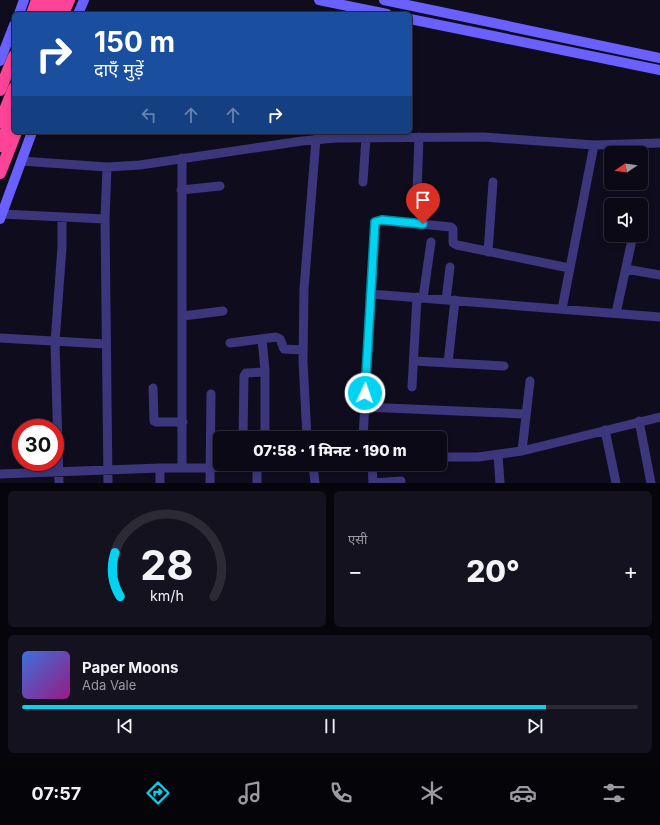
<!DOCTYPE html>
<html lang="hi">
<meta charset="utf-8">
<style>
:root{--surface:#0b0916;--page:#14121f;--text:#f1f3f6;--muted:#9a9aa1;--line:#2b2a35;--accent:#01d3f3}
body{margin:0;font-family:Inter,"Noto Sans Devanagari",sans-serif;background:var(--page);color:var(--text);height:100vh;display:flex;flex-direction:column;font-size:15px;white-space:nowrap}
*{box-sizing:border-box;margin:0}
p{font-size:13px;color:var(--muted)}
.icon{flex:none;width:22px;height:22px;fill:none;stroke:currentColor;stroke-width:2;stroke-linecap:round;stroke-linejoin:round}
.map{position:relative;height:483px;overflow:hidden}
.drawer{display:flex;flex-direction:column;gap:8px;padding:8px;background:#06050c;flex:1}
.drawer>*{flex:none}
.top-card{position:absolute;left:12px;top:12px;width:400px;height:122px;border-radius:6px;box-shadow:0 2px 6px #0003,0 0 0 1px var(--line);background:#1a4fa0;color:#fff;overflow:hidden}
.needle{width:26px;rotate:257deg}
.fabs{position:absolute;left:604px;top:146px;display:grid;gap:8px}
.fabs a{display:grid;place-items:center;width:44px;height:44px;border-radius:6px;background:var(--surface);box-shadow:0 2px 6px #0003,0 0 0 1px var(--line);font-size:20px}
.speed{position:absolute;left:12px;top:419px;display:flex;gap:8px;font-size:20px;font-weight:700;text-align:center}
.speed>*{display:grid;place-content:center;width:52px;height:52px;border-radius:50%;background:var(--surface);box-shadow:0 2px 6px #0003,0 0 0 1px var(--line);line-height:1}
.speed .limit{border:6px solid #d22;background:#fff;color:#111}
.pin{position:absolute;display:grid;place-items:center;width:34px;height:34px;color:#fff;margin:-41px -17px;border-radius:50% 50% 50% 0;rotate:-45deg;box-shadow:0 0 4px #0007}
.pin .icon{rotate:45deg}
.me{position:absolute;width:44px;margin:-22px;rotate:3deg;stroke-linejoin:round;filter:drop-shadow(0 0 3px #0008)}
.turn{display:flex;align-items:center;gap:14px;height:84px;padding:0 16px;font-size:18px}
.turn .icon{width:52px;height:52px;stroke-width:2.5}
.turn b{display:block;font-size:28px;line-height:34px}
.lanes{display:flex;align-items:center;height:38px;padding:0 16px;background:#0003;justify-content:center;gap:20px;direction:ltr}
.lanes .off{opacity:.35}
.big{font-size:30px;font-weight:800;line-height:1.1}
.drawer .tile{flex:1;display:flex;flex-direction:column;justify-content:center;gap:6px;min-width:0;padding:0 14px;border-radius:6px;background:var(--page)}
.drawer .dial{align-items:center;gap:0}
.dial svg{height:104px;overflow:visible;fill:none;stroke:var(--line);stroke-width:7;stroke-linecap:round;text-anchor:middle}
.dial text{fill:var(--text);stroke:none}
.song{display:flex;align-items:center;gap:12px}
.cover{width:48px;height:48px;border-radius:6px;background:linear-gradient(135deg,hsl(220 70% 55%),hsl(310 70% 35%))}
.played{height:4px;border-radius:2px;background:linear-gradient(90deg,var(--accent) 85%,var(--line) 85%)}
.keys{display:flex;justify-content:space-around;direction:ltr}
.heat{display:flex;justify-content:space-between;align-items:center;font-size:22px;direction:ltr}
.drawer .tiles{flex:1;display:grid;gap:8px;grid-template-columns:1fr 1fr}
.tile:last-child{grid-column:span 2}
.trip{position:absolute;left:213px;top:431px;width:234px;height:40px;border-radius:6px;background:var(--surface);box-shadow:0 2px 6px #0003,0 0 0 1px var(--line);font-weight:800;line-height:40px;text-align:center}
.tab-bar{display:flex;height:64px;justify-content:space-around;align-items:center;background:#040409;color:var(--muted)}
.tab-bar .icon{width:28px;height:28px}
.tab-bar .current{color:var(--accent)}
.tab-bar b{font-size:18px;color:var(--text)}
.map>svg:first-child{display:block}
.lines{fill:none;stroke-linecap:round;stroke-linejoin:round}
.street{stroke:#3c377d;stroke-width:9}
.secondary{stroke:#6960fe;stroke-width:10}
.highway{stroke:#fe4498;stroke-width:12}
.route-casing{stroke:#01899e;stroke-width:10}
.route{stroke:#01d3f3;stroke-width:7}
</style>
<div class="map">
<svg width="660" height="483" viewBox="0 0 660 483">
<rect width="100%" height="100%" fill="#0f0c1e"/>
<g class="lines">
<path class="street" d="M 182,158 L 182,467
M 21,161 L 107,167 L 140,165 L 302,141 L 336,138 L 484,137 L 594,145 L 660,143
M 107,167 L 105,219 L 108,483
M 363,182 L 366,137
M 181,190 L 220,186
M 417,192 L 419,137
M 2,214 L 105,219
M 488,252 L 493,182
M 626,269 L 660,275
M 370,294 L 660,317
M 423,298 L 431,242
M 446,300 L 450,267
M 562,309 L 594,145
M 616,313 L 632,240
M 183,316 L 223,311
M 0,338 L 106,344
M 262,339 L 265,370 L 265,438
M 230,343 L 276,337 L 280,339 L 284,349 L 303,350
M 414,361 L 504,366
M 448,363 L 455,300
M 412,387 L 417,297
M 153,388 L 154,421 L 156,422 L 183,422
M 364,407 L 525,414
M 639,421 L 651,483
M 605,430 L 616,483
M 243,438 L 244,376 L 246,373 L 265,372
M 307,438 L 303,361 L 304,289 L 316,139
M 363,438 L 375,222 L 381,220 L 451,227 L 453,229 L 453,243 L 457,245 L 569,268
M 522,451 L 530,381
M 498,455 L 500,483
M 440,457 L 478,457 L 522,451 L 660,417
M 372,464 L 373,483
M 313,465 L 315,483
M 257,467 L 257,483
M 160,468 L 160,483
M 0,474 L 160,468 L 257,467 L 319,464
M 59,483 L 55,342 L 62,247 L 62,217
M 210,483 L 211,394
M 373,483 L 401,481"/>
<path class="secondary" d="M 319,0 L 387,14
M 384,0 L 660,58
M 19,14 L 24,0
M 78,14 L 84,0
M 410,19 L 660,70
M 0,61 L 14,25
M 0,219 L 32,132"/>
<path class="highway" d="M 32,14 L 37,0
M 44,14 L 49,0
M 53,14 L 59,0
M 63,14 L 69,0
M 0,90 L 14,56
M 0,122 L 14,88
M 0,146 L 14,111
M 0,173 L 16,132"/>
</g>
<g class="lines">
<g class="route-casing">
<path id="route" d="M 365,393 L 375,222 L 382,220 L 423,224"/>
</g>
<use href="#route" class="route"/>
</g>
</svg>
<div class="fabs">
<a><svg class="needle" viewBox="-14 -14 28 28"><path d="M0-13l5 13h-10z" fill="#e53935"/><path d="M0 13l5-13h-10z" fill="#9a9aa1"/></svg></a>
<a><svg class="icon" aria-label="sound" viewBox="0 0 24 24"><path d="M4 9h4l5-4v14l-5-4H4zM17 9q2 3 0 6"/></svg></a>
</div>
<div class="speed"><div class="limit">30</div></div>
<div class="pin" style="left:423px;top:224px;background:#d93025"><svg class="icon" aria-label="arrive" viewBox="0 0 24 24"><path d="M6 21V4h12l-3 4 3 4H6"/></svg></div>
<svg class="me" style="left:365px;top:393px" viewBox="-20 -20 40 40"><circle r="17" fill="#01d3f3" stroke="#fff" stroke-width="3"/><path d="M0-11L8 9 0 5-8 9z" fill="#fff"/></svg>
<div class="trip">07:58 · 1 मिनट · 190 m</div>
<div class="top-card">
<div class="turn"><svg class="icon" aria-label="right" viewBox="0 0 24 24"><path d="M7 20v-9h11M14 6l5 5-5 5"/></svg><div><b>150 m</b>दाएँ मुड़ें</div></div>
<div class="lanes"><svg class="icon off" aria-label="left" viewBox="0 0 24 24"><path d="M17 20v-9H6M10 6l-5 5 5 5"/></svg><svg class="icon off" aria-label="ahead" viewBox="0 0 24 24"><path d="M12 20V5M6 11l6-6 6 6"/></svg><svg class="icon off" aria-label="ahead" viewBox="0 0 24 24"><path d="M12 20V5M6 11l6-6 6 6"/></svg><svg class="icon" aria-label="right" viewBox="0 0 24 24"><path d="M7 20v-9h11M14 6l5 5-5 5"/></svg></div>
</div>
</div>
<section class="drawer">
<div class="tiles">
<div class="tile dial"><svg viewBox="0 0 100 80">
<path d="M14 69A42 42 0 1 1 86 69"/>
<path d="M14 69A42 42 0 0 1 10 35" stroke="#01d3f3"/>
<text x="50" y="56" font-size="32" font-weight="700">28</text>
<text x="50" y="72" font-size="11">km/h</text>
</svg></div>
<div class="tile"><p>एसी</p>
<div class="heat"><a>−</a><b class="big">20°</b><a>+</a></div>
</div>
<div class="tile">
<div class="song"><i class="cover"></i><div><b>Paper Moons</b><p>Ada Vale</p></div></div>
<div class="played"></div>
<div class="keys"><svg class="icon" aria-label="previous" viewBox="0 0 24 24"><path d="M18 5L8 12l10 7zM5 5v14"/></svg><svg class="icon" aria-label="pause" viewBox="0 0 24 24"><path d="M8 5v14M16 5v14"/></svg><svg class="icon" aria-label="next" viewBox="0 0 24 24"><path d="M6 5l10 7-10 7zM19 5v14"/></svg></div>
</div>
</div>
</section>
<nav class="tab-bar">
<b>07:57</b>
<svg class="icon current" aria-label="directions" viewBox="0 0 24 24"><path d="M12 3l9 9-9 9-9-9zM9 14v-3h6M13 9l2 2-2 2"/></svg>
<svg class="icon" aria-label="music" viewBox="0 0 24 24"><path d="M9 18V5l10-2v13"/><circle cx="6" cy="18" r="3"/><circle cx="16" cy="16" r="3"/></svg>
<svg class="icon" aria-label="phone" viewBox="0 0 24 24"><path d="M5 4h4l2 5-3 2q2 4 5 5l2-3 5 2v4C11 20 4 13 5 4z"/></svg>
<svg class="icon" aria-label="climate" viewBox="0 0 24 24"><path d="M12 3v18M4 7l16 10M4 17L20 7"/></svg>
<svg class="icon" aria-label="car" viewBox="0 0 24 24"><path d="M5 17H2v-5l4-1 3-4h7l3 4 3 1v5h-3M9 17h6M6 11h13"/><circle cx="7" cy="17" r="2"/><circle cx="17" cy="17" r="2"/></svg>
<svg class="icon" aria-label="filters" viewBox="0 0 24 24"><path d="M4 7h16M4 17h16"/><circle cx="9" cy="7" r="2"/><circle cx="15" cy="17" r="2"/></svg>
</nav>
